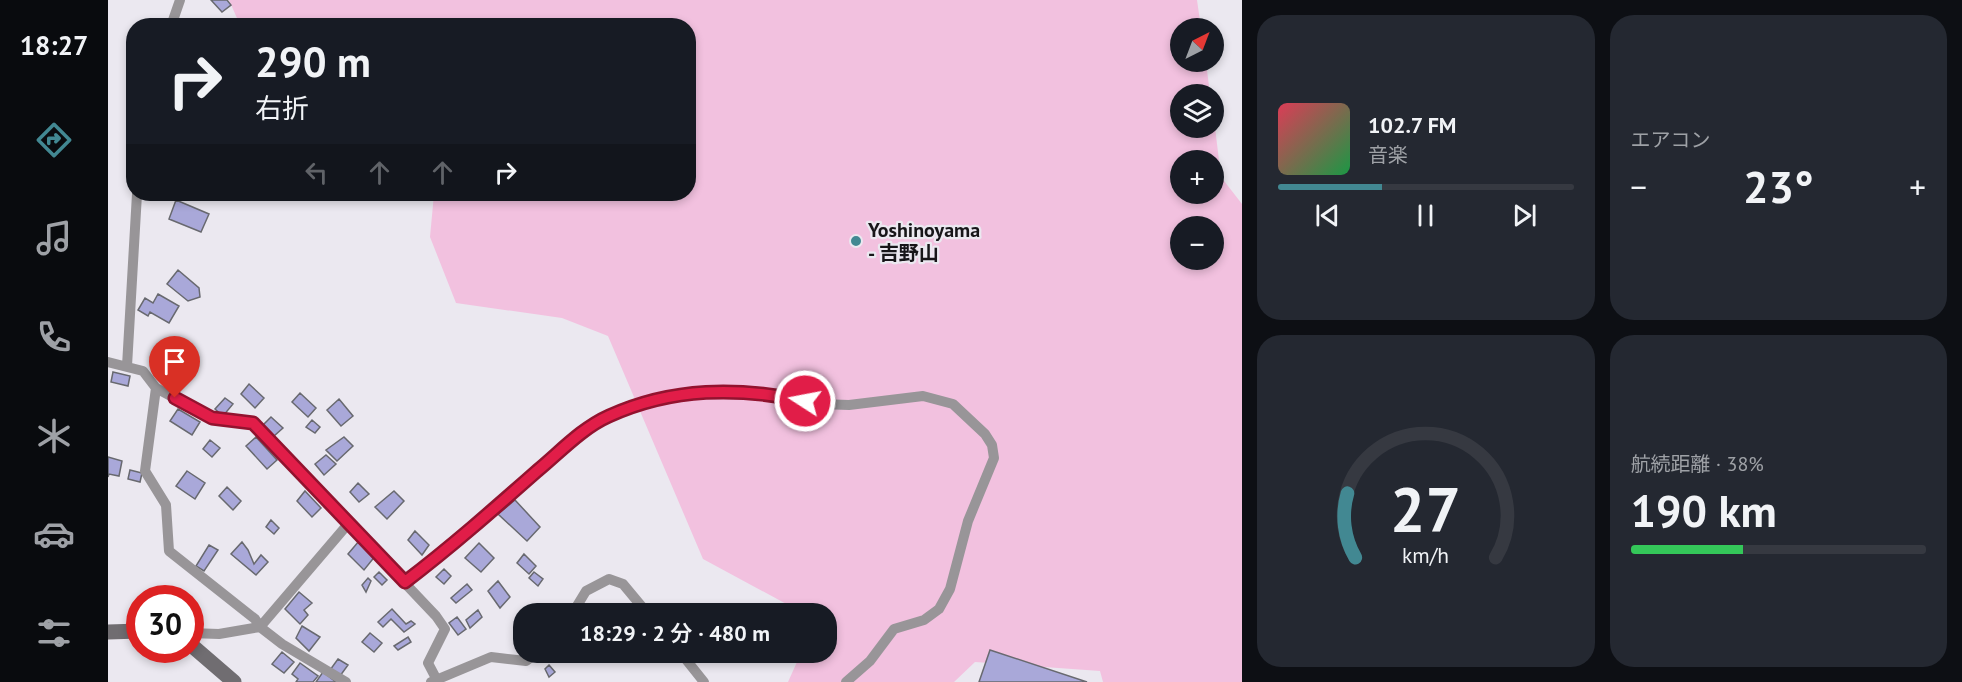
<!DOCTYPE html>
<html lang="ja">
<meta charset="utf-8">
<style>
:root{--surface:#171b24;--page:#242831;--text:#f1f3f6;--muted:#9ea1a6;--line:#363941;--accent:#428892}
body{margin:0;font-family:"PT Sans","Noto Sans JP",sans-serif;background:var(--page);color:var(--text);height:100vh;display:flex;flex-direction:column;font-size:22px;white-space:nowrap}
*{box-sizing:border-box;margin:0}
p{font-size:20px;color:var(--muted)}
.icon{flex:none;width:33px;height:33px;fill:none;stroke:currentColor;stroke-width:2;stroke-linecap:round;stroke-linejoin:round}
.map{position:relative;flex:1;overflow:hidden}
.side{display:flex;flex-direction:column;gap:15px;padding:15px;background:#0d0f14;width:720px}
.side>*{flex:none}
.hud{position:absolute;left:18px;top:18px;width:570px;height:183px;border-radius:24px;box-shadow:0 3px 9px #0003;background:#171b24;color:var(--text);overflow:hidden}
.needle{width:39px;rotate:42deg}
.controls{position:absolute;left:1062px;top:18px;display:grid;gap:12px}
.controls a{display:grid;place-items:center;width:54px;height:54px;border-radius:50%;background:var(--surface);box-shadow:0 3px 9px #0003;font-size:30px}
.speed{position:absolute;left:18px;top:585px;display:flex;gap:12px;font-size:30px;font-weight:700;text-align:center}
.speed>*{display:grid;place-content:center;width:78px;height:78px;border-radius:50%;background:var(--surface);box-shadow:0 3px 9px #0003;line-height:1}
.speed .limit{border:9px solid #d22;background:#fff;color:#111}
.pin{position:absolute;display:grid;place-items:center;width:51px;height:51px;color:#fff;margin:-62px -26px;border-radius:50% 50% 50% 0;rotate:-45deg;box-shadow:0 0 6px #0007}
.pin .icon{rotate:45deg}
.me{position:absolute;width:66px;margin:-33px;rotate:281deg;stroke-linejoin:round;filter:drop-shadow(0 0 4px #0008)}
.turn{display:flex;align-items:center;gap:21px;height:126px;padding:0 30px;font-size:27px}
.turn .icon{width:78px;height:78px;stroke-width:2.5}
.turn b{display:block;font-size:42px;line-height:51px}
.lanes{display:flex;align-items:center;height:57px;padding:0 30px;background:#0003;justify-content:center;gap:30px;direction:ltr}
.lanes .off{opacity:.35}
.big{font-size:45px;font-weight:600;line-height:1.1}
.side .widget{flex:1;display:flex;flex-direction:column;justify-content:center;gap:9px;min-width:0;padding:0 21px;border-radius:24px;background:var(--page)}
.side .dial{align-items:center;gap:0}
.dial svg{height:156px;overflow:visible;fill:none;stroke:var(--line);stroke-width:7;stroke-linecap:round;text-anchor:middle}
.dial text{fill:var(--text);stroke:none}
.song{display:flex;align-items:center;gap:18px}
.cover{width:72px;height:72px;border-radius:9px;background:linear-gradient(135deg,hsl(350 70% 55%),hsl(140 70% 35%))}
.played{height:6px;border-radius:3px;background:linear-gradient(90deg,var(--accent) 35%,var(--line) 35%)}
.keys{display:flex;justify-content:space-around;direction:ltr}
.heat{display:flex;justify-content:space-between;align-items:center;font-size:33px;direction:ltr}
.charge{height:9px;border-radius:4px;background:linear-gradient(90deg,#34c759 38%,var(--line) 0)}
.side .tiles{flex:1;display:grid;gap:15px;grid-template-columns:repeat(2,1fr)}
.trip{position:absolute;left:405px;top:603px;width:324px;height:60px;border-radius:24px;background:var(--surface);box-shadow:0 3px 9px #0003;font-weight:600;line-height:60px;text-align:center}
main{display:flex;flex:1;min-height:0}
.tabs{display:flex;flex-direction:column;width:108px;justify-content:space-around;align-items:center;background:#090b0e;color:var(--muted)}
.tabs .icon{width:42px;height:42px}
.tabs .on{color:var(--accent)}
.tabs b{font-size:27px;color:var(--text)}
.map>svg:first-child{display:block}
.green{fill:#f2c1df;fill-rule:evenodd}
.building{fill:#a9a8d9;stroke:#68696f;stroke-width:1.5}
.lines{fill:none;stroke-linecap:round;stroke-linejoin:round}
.street{stroke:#989598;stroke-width:10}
.secondary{stroke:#706d71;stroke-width:15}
.route-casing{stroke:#92132f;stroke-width:15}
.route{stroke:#e11d48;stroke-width:10}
.poi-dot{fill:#428892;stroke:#ebe8f0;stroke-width:2}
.labels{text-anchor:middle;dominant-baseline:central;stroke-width:4.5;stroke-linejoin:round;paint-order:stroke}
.poi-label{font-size:20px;font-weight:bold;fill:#171619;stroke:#ebe8f0;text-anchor:start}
</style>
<main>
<nav class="tabs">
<b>18:27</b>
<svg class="icon on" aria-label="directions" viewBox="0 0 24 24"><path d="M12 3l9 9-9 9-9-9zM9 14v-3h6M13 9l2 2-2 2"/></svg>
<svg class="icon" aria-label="music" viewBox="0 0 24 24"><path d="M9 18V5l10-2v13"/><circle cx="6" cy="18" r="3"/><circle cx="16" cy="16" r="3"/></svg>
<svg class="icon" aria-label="phone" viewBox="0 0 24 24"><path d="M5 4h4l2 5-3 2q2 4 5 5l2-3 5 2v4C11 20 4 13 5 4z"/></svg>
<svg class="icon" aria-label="climate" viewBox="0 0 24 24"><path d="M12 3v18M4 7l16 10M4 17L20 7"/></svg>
<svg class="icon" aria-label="car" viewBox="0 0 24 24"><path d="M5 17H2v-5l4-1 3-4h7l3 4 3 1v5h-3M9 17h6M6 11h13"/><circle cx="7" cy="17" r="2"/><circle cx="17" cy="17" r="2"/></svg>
<svg class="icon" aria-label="filters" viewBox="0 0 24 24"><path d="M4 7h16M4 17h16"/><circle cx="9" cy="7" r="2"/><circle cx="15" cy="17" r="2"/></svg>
</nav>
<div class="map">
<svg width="1134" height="682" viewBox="0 0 1134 682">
<rect width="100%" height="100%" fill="#ebe8f0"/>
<path class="green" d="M 121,0 L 1089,0 L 1093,28 L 1072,28 L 1072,62 L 1098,62 L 1102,94 L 1072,94 L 1072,128 L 1106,128 L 1106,119 L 1113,177 L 1134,204 L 1134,682 L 995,682 L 992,671 L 867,662 L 846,682 L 680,682 L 693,653 L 718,652 L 718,614 L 695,613 L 595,559 L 500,336 L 454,318 L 348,303 L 322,237 L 326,194 L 580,194 L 580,26 L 132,25 ZM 1072,160 L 1106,160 L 1106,194 L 1072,194 ZM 1072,226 L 1106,226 L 1106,260 L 1072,260 Z"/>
<path class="building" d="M 103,0 L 119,0 L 123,5 L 114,12 Z
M 68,200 L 101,214 L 93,232 L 61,219 Z
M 70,270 L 91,288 L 92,297 L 80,301 L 59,284 Z
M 50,294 L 71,306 L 61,323 L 42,312 L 40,316 L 30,310 L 37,298 L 45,303 Z
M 5,372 L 22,376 L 20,386 L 3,382 Z
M 141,384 L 156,398 L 147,408 L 133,394 Z
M 192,393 L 208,408 L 200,417 L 184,402 Z
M 117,398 L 125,404 L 115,416 L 107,409 Z
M 231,399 L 245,416 L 233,426 L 219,410 Z
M 70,409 L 92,422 L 84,435 L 62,421 Z
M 163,417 L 175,428 L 166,436 L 155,425 Z
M 204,420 L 212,427 L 207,433 L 198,427 Z
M 148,437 L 169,460 L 159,469 L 138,446 Z
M 236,437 L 245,446 L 229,461 L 218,450 Z
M 102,440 L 112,448 L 104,457 L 95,449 Z
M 218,455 L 228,464 L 216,475 L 207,464 Z
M 0,457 L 14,461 L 11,476 L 1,474 L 0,477 Z
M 22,470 L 34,473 L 32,482 L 20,479 Z
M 79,471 L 97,483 L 87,499 L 68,486 Z
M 250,483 L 261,494 L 251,502 L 242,492 Z
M 119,487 L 133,501 L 125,510 L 111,496 Z
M 197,491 L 213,508 L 204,517 L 189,501 Z
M 286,491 L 296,501 L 279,519 L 267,507 Z
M 407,500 L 432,527 L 419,541 L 390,514 Z
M 163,520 L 171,528 L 166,534 L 158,527 Z
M 307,531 L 321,545 L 314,555 L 300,540 Z
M 251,541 L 268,555 L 256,570 L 240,554 Z
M 134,542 L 140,550 L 146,564 L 153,555 L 160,562 L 148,575 L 123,554 Z
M 371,543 L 386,558 L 373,572 L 357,558 Z
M 101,545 L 110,550 L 96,571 L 88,566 Z
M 416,554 L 428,566 L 421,574 L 409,563 Z
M 336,569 L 343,576 L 336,584 L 328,577 Z
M 271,572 L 279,580 L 274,585 L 266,577 Z
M 426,572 L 435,579 L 430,586 L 421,578 Z
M 260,578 L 263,581 L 258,592 L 254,585 Z
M 390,581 L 402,597 L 392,608 L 380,591 Z
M 359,584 L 364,590 L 348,603 L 343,598 Z
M 191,592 L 204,603 L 196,610 L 200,615 L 192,624 L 177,609 Z
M 284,609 L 298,624 L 303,621 L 307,624 L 296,632 L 283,619 L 275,627 L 270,622 Z
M 370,610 L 374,617 L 362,628 L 358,620 Z
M 349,617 L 358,629 L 350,635 L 341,623 Z
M 194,626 L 212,637 L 201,651 L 188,638 Z
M 262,633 L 274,643 L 266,652 L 254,642 Z
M 300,637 L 303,642 L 290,650 L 286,646 Z
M 882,650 L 979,682 L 871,682 Z
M 174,652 L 186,662 L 176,673 L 164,664 Z
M 230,659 L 240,665 L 232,676 L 222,670 Z
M 192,663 L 210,676 L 205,682 L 188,682 L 190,679 L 184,674 Z
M 441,665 L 447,672 L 441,677 L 437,669 Z
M 215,672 L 228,682 L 208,682 Z"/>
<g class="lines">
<path class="street" d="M 63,26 L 72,0
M 0,362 L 35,371 L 48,388 L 104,418 L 145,423 L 328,616 L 337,629 L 320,663 L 330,682
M 19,366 L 29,194
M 48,388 L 37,471 L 58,505 L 61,551 L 147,619 L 152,627 L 111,634 L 82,633
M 298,582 L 358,535 L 474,434 L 500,416 L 549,399 L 607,391 L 645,391 L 712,404 L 741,405 L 815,396 L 845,404 L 877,434 L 884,445 L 886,458 L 860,521 L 842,589 L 831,609 L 816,620 L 786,629 L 762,661 L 738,682
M 464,614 L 478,591 L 501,579 L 515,584 L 540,614
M 572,652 L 596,682
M 238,682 L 174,644 L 152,627 L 240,524
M 323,682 L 383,657 L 418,661 L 430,652"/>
<path class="secondary" d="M 0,632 L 32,631
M 82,644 L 126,682"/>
</g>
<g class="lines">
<g class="route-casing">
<path id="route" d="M 67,398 L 104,418 L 145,423 L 297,582 C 343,547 386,509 429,471 C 452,452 474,428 501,416 C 565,387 630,387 697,401"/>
</g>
<use href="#route" class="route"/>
</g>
<circle class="poi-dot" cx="748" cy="241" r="6"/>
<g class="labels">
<g class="poi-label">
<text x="760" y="230">Yoshinoyama<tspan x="760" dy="23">- 吉野山</tspan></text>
</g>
</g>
</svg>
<div class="controls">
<a><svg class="needle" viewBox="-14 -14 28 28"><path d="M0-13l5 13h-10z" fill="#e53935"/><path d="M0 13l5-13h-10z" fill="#9ea1a6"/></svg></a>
<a><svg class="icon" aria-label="layers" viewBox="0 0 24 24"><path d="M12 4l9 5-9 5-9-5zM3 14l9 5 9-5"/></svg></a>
<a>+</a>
<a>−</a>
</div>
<div class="speed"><div class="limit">30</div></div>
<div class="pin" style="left:67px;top:398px;background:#d93025"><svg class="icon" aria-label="arrive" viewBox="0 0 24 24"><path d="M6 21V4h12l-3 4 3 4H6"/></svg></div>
<svg class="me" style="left:697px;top:401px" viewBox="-20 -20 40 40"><circle r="17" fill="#e11d48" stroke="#fff" stroke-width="3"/><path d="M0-11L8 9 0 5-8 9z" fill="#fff"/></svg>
<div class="trip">18:29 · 2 分 · 480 m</div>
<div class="hud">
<div class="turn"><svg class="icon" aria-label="right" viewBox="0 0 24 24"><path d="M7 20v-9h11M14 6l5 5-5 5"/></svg><div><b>290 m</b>右折</div></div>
<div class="lanes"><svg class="icon off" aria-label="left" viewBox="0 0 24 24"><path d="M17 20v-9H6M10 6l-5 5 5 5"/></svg><svg class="icon off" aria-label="ahead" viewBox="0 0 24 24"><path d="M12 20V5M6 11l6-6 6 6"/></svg><svg class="icon off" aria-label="ahead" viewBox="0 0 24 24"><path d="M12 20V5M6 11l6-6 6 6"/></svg><svg class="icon" aria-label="right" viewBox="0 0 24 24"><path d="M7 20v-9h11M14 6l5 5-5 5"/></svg></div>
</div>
</div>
<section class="side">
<div class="tiles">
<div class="widget">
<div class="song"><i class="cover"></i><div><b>102.7 FM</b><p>音楽</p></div></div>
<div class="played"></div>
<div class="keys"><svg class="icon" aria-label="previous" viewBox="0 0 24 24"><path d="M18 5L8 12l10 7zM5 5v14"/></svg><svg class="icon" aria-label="pause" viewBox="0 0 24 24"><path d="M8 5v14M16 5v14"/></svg><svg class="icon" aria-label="next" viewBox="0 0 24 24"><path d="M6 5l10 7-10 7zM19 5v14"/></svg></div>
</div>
<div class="widget"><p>エアコン</p>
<div class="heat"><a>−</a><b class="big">23°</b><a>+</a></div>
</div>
<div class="widget dial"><svg viewBox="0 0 100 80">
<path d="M14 69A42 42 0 1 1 86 69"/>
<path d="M14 69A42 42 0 0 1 10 36" stroke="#428892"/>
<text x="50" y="56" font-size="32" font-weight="700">27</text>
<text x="50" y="72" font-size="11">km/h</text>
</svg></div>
<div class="widget"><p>航続距離 · 38%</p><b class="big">190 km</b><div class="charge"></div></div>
</div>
</section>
</main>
